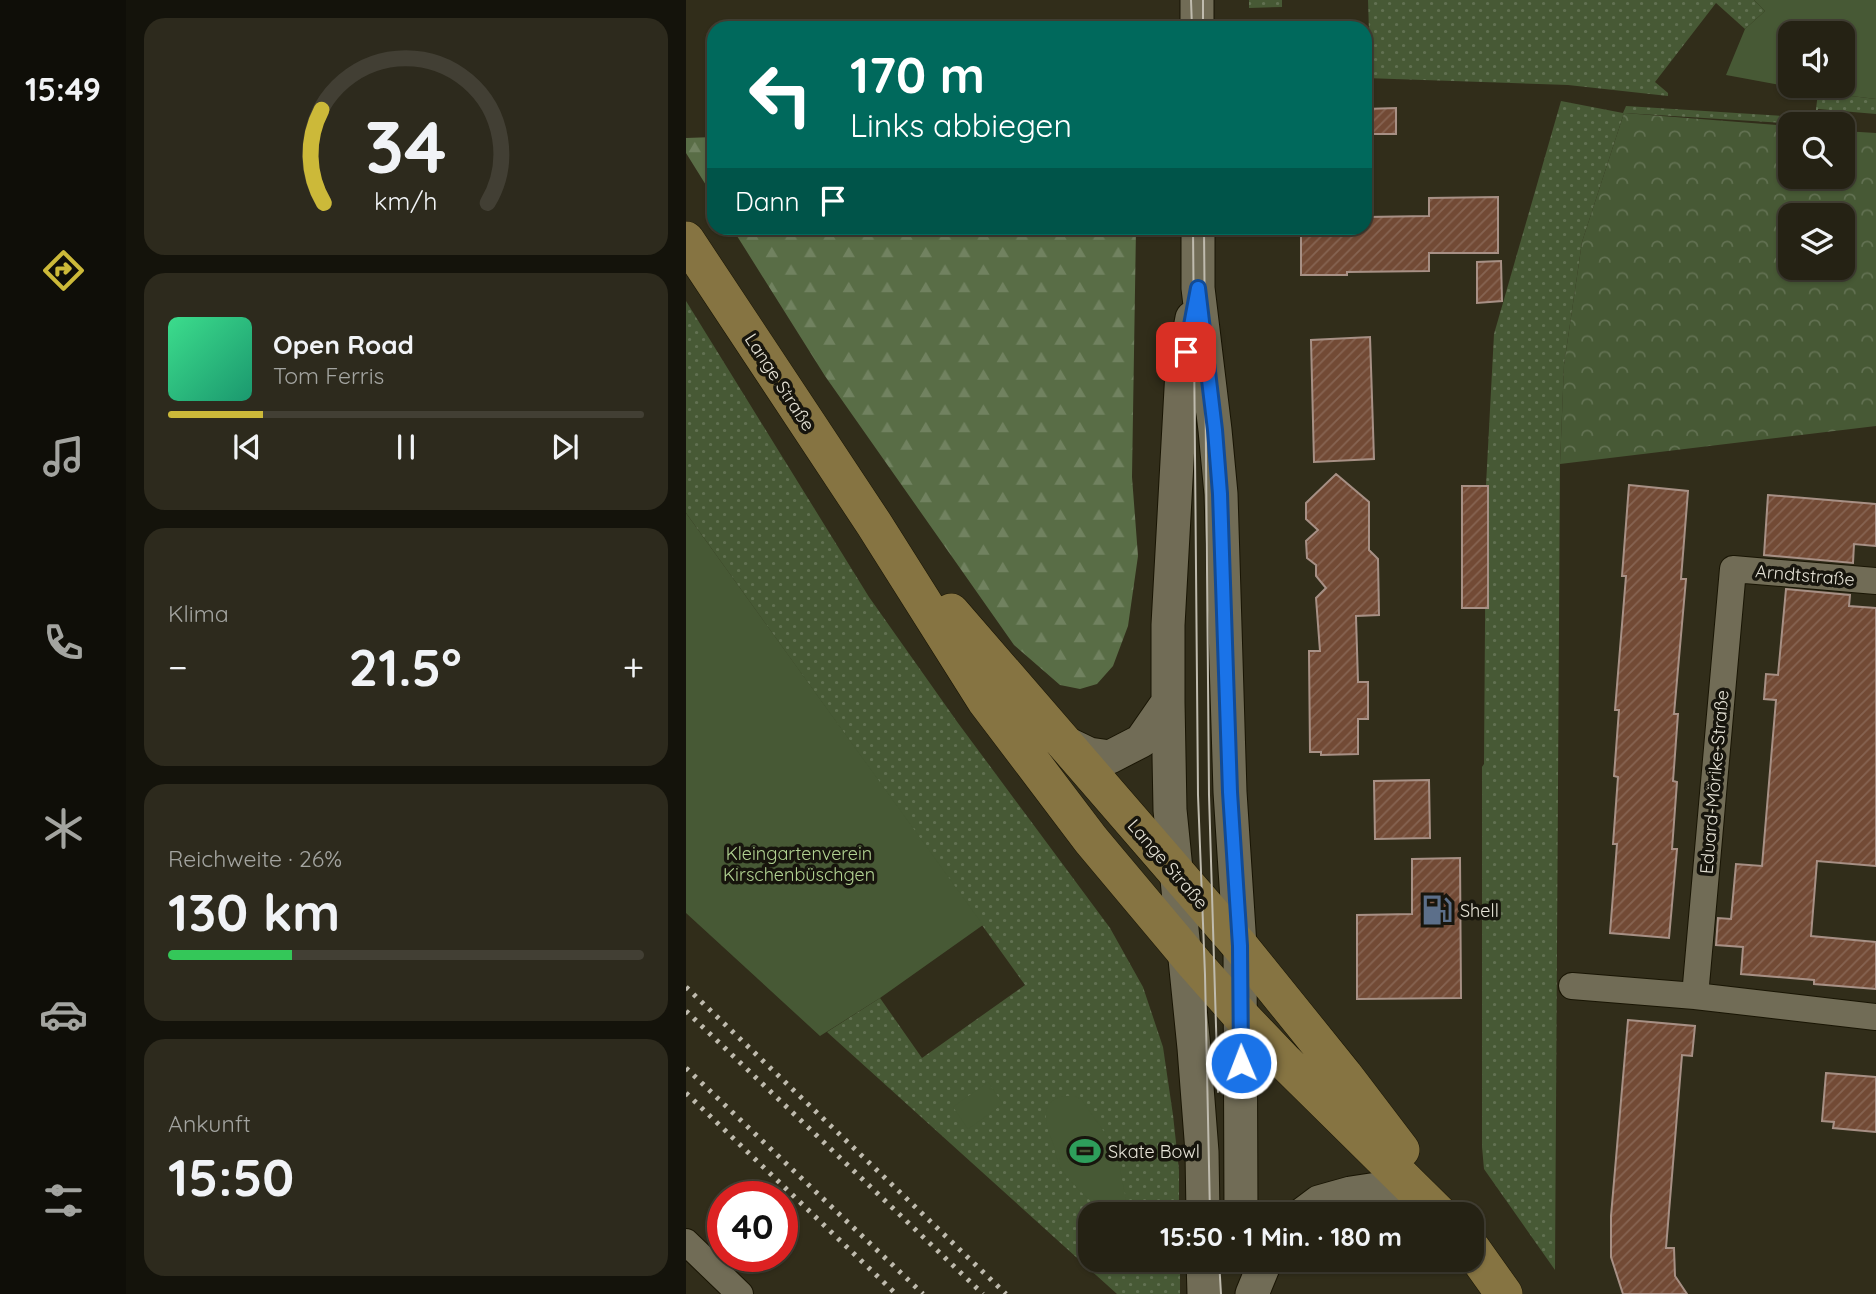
<!DOCTYPE html>
<html lang="de">
<meta charset="utf-8">
<style>
:root{--surface:#252214;--page:#2d2a1d;--text:#f1f3f6;--muted:#a3a4a0;--line:#423f34;--accent:#ccb939}
body{margin:0;font-family:Quicksand,sans-serif;background:var(--page);color:var(--text);height:100vh;display:flex;flex-direction:column;font-size:26px;white-space:nowrap}
*{box-sizing:border-box;margin:0}
p{font-size:23px;color:var(--muted)}
.icon{flex:none;width:38px;height:38px;fill:none;stroke:currentColor;stroke-width:2;stroke-linecap:round;stroke-linejoin:round}
.map{position:relative;flex:1;overflow:hidden}
.sheet{display:flex;flex-direction:column;gap:18px;padding:18px;background:#14130b;width:560px}
.sheet>*{flex:none}
.hud{position:absolute;left:21px;top:21px;width:665px;height:214px;border-radius:21px;box-shadow:0 2px 5px #0004,0 0 0 2px var(--line);background:#00695c;color:#fff;overflow:hidden}
.controls{position:absolute;left:1092px;top:21px;display:grid;gap:14px}
.controls a{display:grid;place-items:center;width:77px;height:77px;border-radius:14px;background:var(--surface);box-shadow:0 2px 5px #0004,0 0 0 2px var(--line);font-size:35px}
.speed{position:absolute;left:21px;top:1181px;display:flex;gap:14px;font-size:35px;font-weight:700;text-align:center}
.speed>*{display:grid;place-content:center;width:91px;height:91px;border-radius:50%;background:var(--surface);box-shadow:0 2px 5px #0004,0 0 0 2px var(--line);line-height:1}
.speed .limit{border:10px solid #d22;background:#fff;color:#111}
.pin{position:absolute;display:grid;place-items:center;width:60px;height:60px;color:#fff;margin:-30px;border-radius:14px;box-shadow:0 4px 10px #0006}
.me{position:absolute;width:77px;margin:-38px;rotate:359deg;stroke-linejoin:round;filter:drop-shadow(0 0 5px #0008)}
.turn{display:flex;align-items:center;gap:24px;height:147px;padding:0 28px;font-size:32px}
.turn .icon{width:91px;height:91px;stroke-width:2.5}
.turn b{display:block;font-size:49px;line-height:60px}
.then{display:flex;align-items:center;height:66px;padding:0 28px;background:#0003;gap:14px;font-size:26px}
.big{font-size:52px;font-weight:700;line-height:1.1}
.sheet .tile{flex:1;display:flex;flex-direction:column;justify-content:center;gap:10px;min-width:0;padding:0 24px;border-radius:21px;background:var(--page)}
.sheet .dial{align-items:center;gap:0}
.dial svg{height:182px;overflow:visible;fill:none;stroke:var(--line);stroke-width:7;stroke-linecap:round;text-anchor:middle}
.dial text{fill:var(--text);stroke:none}
.song{display:flex;align-items:center;gap:21px}
.cover{width:84px;height:84px;border-radius:10px;background:linear-gradient(135deg,hsl(150 70% 55%),hsl(160 70% 35%))}
.played{height:7px;border-radius:4px;background:linear-gradient(90deg,var(--accent) 20%,var(--line) 20%)}
.keys{display:flex;justify-content:space-around;direction:ltr}
.heat{display:flex;justify-content:space-between;align-items:center;font-size:38px;direction:ltr}
.charge{height:10px;border-radius:5px;background:linear-gradient(90deg,#34c759 26%,var(--line) 0)}
.trip{position:absolute;left:392px;top:1202px;width:406px;height:70px;border-radius:21px;background:var(--surface);box-shadow:0 2px 5px #0004,0 0 0 2px var(--line);font-weight:700;line-height:70px;text-align:center}
main{display:flex;flex:1;min-height:0}
.tabs{display:flex;flex-direction:column;width:126px;justify-content:space-around;align-items:center;background:#0f0e08;color:var(--muted)}
.tabs .icon{width:49px;height:49px}
.tabs .selected{color:var(--accent)}
.tabs b{font-size:32px;color:var(--text)}
.map>svg:first-child{display:block}
.grass{fill:url(#grass-dots)}
.forest{fill:url(#forest-firs)}
.park{fill:url(#park-crowns);fill-rule:evenodd}
.garden{fill:#475935;fill-rule:evenodd}
.building{fill:url(#building-hatch);stroke:#a79085;stroke-width:2}
.lines{fill:none;stroke-linecap:round;stroke-linejoin:round}
.minor-casing{stroke:#191504;stroke-width:28}
.tertiary-casing{stroke:#191504;stroke-width:35}
.secondary-casing{stroke:#191504;stroke-width:38}
.minor{stroke:#716c56;stroke-width:26}
.tertiary{stroke:#716c56;stroke-width:33}
.secondary{stroke:#867442;stroke-width:37}
.tram{stroke:#bfbbae;stroke-width:2}
.rail{stroke:#bfbbae;stroke-width:5;stroke-dasharray:3.5 7;stroke-linecap:butt}
.route-casing{stroke:#114b97;stroke-width:18}
.route{stroke:#1a73e8;stroke-width:12}
.labels{text-anchor:middle;dominant-baseline:central;stroke-width:7;stroke-linejoin:round;paint-order:stroke}
.street-label{font-size:18px;fill:#e6e3d7;stroke:#17150d}
.park-label{font-size:18px;fill:#b2d392;stroke:#17150d}
.poi-label{font-size:18px;fill:#e6e3d7;stroke:#17150d;text-anchor:start}
</style>
<main>
<nav class="tabs">
<b>15:49</b>
<svg class="icon selected" aria-label="directions" viewBox="0 0 24 24"><path d="M12 3l9 9-9 9-9-9zM9 14v-3h6M13 9l2 2-2 2"/></svg>
<svg class="icon" aria-label="music" viewBox="0 0 24 24"><path d="M9 18V5l10-2v13"/><circle cx="6" cy="18" r="3"/><circle cx="16" cy="16" r="3"/></svg>
<svg class="icon" aria-label="phone" viewBox="0 0 24 24"><path d="M5 4h4l2 5-3 2q2 4 5 5l2-3 5 2v4C11 20 4 13 5 4z"/></svg>
<svg class="icon" aria-label="climate" viewBox="0 0 24 24"><path d="M12 3v18M4 7l16 10M4 17L20 7"/></svg>
<svg class="icon" aria-label="car" viewBox="0 0 24 24"><path d="M5 17H2v-5l4-1 3-4h7l3 4 3 1v5h-3M9 17h6M6 11h13"/><circle cx="7" cy="17" r="2"/><circle cx="17" cy="17" r="2"/></svg>
<svg class="icon" aria-label="filters" viewBox="0 0 24 24"><path d="M4 7h16M4 17h16"/><circle cx="9" cy="7" r="2"/><circle cx="15" cy="17" r="2"/></svg>
</nav>
<section class="sheet">
<div class="tile dial"><svg viewBox="0 0 100 80">
<path d="M14 69A42 42 0 1 1 86 69"/>
<path d="M14 69A42 42 0 0 1 13 28" stroke="#ccb939"/>
<text x="50" y="56" font-size="32" font-weight="700">34</text>
<text x="50" y="72" font-size="11">km/h</text>
</svg></div>
<div class="tile">
<div class="song"><i class="cover"></i><div><b>Open Road</b><p>Tom Ferris</p></div></div>
<div class="played"></div>
<div class="keys"><svg class="icon" aria-label="previous" viewBox="0 0 24 24"><path d="M18 5L8 12l10 7zM5 5v14"/></svg><svg class="icon" aria-label="pause" viewBox="0 0 24 24"><path d="M8 5v14M16 5v14"/></svg><svg class="icon" aria-label="next" viewBox="0 0 24 24"><path d="M6 5l10 7-10 7zM19 5v14"/></svg></div>
</div>
<div class="tile"><p>Klima</p>
<div class="heat"><a>−</a><b class="big">21.5°</b><a>+</a></div>
</div>
<div class="tile"><p>Reichweite · 26%</p><b class="big">130 km</b><div class="charge"></div></div>
<div class="tile"><p>Ankunft</p><b class="big">15:50</b></div>
</section>
<div class="map">
<svg width="1190" height="1294" viewBox="0 0 1190 1294">
<defs>
<pattern id="grass-dots" width="8" height="8" patternUnits="userSpaceOnUse" patternTransform="scale(1.75)"><rect width="8" height="8" fill="#475935"/><path d="M2 2h.1M6 6h.1" fill="none" stroke="#627152" stroke-width="1.8" stroke-linecap="round"/></pattern>
<pattern id="forest-firs" width="22" height="20" patternUnits="userSpaceOnUse" patternTransform="scale(1.75)"><rect width="22" height="20" fill="#596d46"/><path d="M5 1l3.5 6h-7zM16 11l3.5 6h-7z" fill="#718260"/></pattern>
<pattern id="park-crowns" width="20" height="18" patternUnits="userSpaceOnUse" patternTransform="scale(1.75)"><rect width="20" height="18" fill="#475935"/><path d="M2 6a3 3 0 1 1 6 0M12 15a3 3 0 1 1 6 0" fill="none" stroke="#627152"/></pattern>
<pattern id="building-hatch" width="6" height="6" patternUnits="userSpaceOnUse" patternTransform="scale(1.75)"><rect width="6" height="6" fill="#724a35"/><path d="M-1 1l2-2M0 6l6-6M5 7l2-2" fill="none" stroke="#866452"/></pattern>
</defs>
<rect width="100%" height="100%" fill="#312d1a"/>
<path class="grass" d="M 563,0 L 596,0 L 596,7 L 563,8 Z
M 682,0 L 1068,0 L 1079,11 L 1059,29 L 1030,3 L 969,82 L 982,93 L 982,96 L 882,85 L 679,78 L 679,33 L 683,32 Z
M 1132,92 L 1190,99 L 1190,114 L 1132,109 L 1131,124 L 1114,124 L 938,113 L 896,242 L 878,365 L 874,464 L 869,1270 L 798,1169 L 796,1147 L 796,767 L 798,764 L 800,485 L 808,334 L 875,101 L 937,113 L 940,106 L 1129,118 Z
M 0,301 L 183,597 L 272,723 L 424,928 L 457,987 L 477,1047 L 487,1115 L 493,1170 L 493,1214 L 404,1214 L 404,1260 L 494,1260 L 494,1294 L 431,1294 L 141,1032 L 194,998 L 236,1058 L 339,985 L 0,513 Z"/>
<path class="forest" d="M 28,137 L 28,198 L 0,153 L 0,138 Z
M 46,228 L 450,228 L 446,477 L 452,556 L 442,626 L 427,666 L 411,684 L 394,689 L 374,685 L 328,645 L 139,376 Z"/>
<path class="park" d="M 938,113 L 1104,126 L 1104,177 L 1157,177 L 1157,131 L 1190,133 L 1190,426 L 874,464 L 878,365 L 896,242 ZM 1104,215 L 1157,215 L 1157,268 L 1104,268 Z"/>
<path class="garden" d="M 1068,0 L 1190,0 L 1190,99 L 1132,92 L 1040,75 L 1059,29 L 1079,11 ZM 1104,33 L 1157,33 L 1157,86 L 1104,86 Z
M 0,513 L 297,925 L 194,998 L 134,1036 L 0,913 Z
M 302,1082 L 317,1104 L 282,1129 L 267,1107 Z
M 377,1096 L 388,1096 L 395,1099 L 426,1143 L 432,1159 L 441,1205 C 437,1208 432,1214 427,1214 C 417,1217 379,1177 374,1167 C 371,1161 370,1153 368,1146 C 361,1127 350,1103 377,1096 Z"/>
<path class="building" d="M 710,108 L 710,134 L 679,134 L 679,109 Z
M 812,197 L 812,253 L 743,253 L 743,271 L 661,272 L 661,275 L 615,275 L 615,228 L 679,228 L 679,217 L 743,216 L 743,198 Z
M 815,261 L 816,301 L 791,303 L 791,262 Z
M 684,337 L 688,459 L 628,462 L 625,340 Z
M 650,474 L 683,502 L 683,550 L 692,559 L 693,615 L 670,616 L 672,682 L 682,682 L 682,719 L 672,719 L 672,754 L 635,755 L 635,752 L 624,752 L 623,651 L 634,651 L 630,598 L 640,588 L 630,576 L 630,565 L 621,558 L 620,541 L 632,530 L 620,519 L 620,503 Z
M 943,485 L 1002,491 L 995,579 L 1000,579 L 988,714 L 992,714 L 987,781 L 991,782 L 986,849 L 991,849 L 983,938 L 924,933 L 931,844 L 927,844 L 932,777 L 928,776 L 933,710 L 929,710 L 940,576 L 936,576 Z
M 776,486 L 802,486 L 802,608 L 776,608 Z
M 1082,495 L 1190,504 L 1190,546 L 1168,544 L 1167,563 L 1078,555 Z
M 1100,589 L 1164,595 L 1163,606 L 1190,608 L 1190,866 L 1131,861 L 1125,936 L 1190,942 L 1190,989 L 1128,984 L 1128,980 L 1055,974 L 1057,947 L 1030,945 L 1032,918 L 1045,919 L 1050,864 L 1076,866 L 1090,700 L 1078,699 L 1080,674 L 1092,675 Z
M 743,780 L 744,838 L 689,839 L 688,781 Z
M 774,858 L 775,998 L 671,999 L 671,915 L 726,914 L 726,859 Z
M 942,1020 L 1009,1026 L 1006,1056 L 996,1055 L 980,1248 L 988,1248 L 989,1276 L 1001,1294 L 937,1294 L 925,1257 L 925,1216 Z
M 1140,1073 L 1190,1077 L 1190,1132 L 1147,1128 L 1148,1122 L 1136,1121 Z"/>
<g class="lines">
<g class="minor-casing">
<path id="minor" d="M 886,986 L 1009,996 L 1190,1017
M 1009,996 L 1047,569 L 1190,581
M 0,1242 L 54,1294"/>
</g>
<g class="tertiary-casing">
<path id="tertiary" d="M 511,28 L 511,0
M 512,228 L 512,288 L 529,430 L 535,494 L 544,792 L 554,946 L 555,1214
M 506,318 L 496,371 L 482,625 L 482,702 L 484,810 L 508,1048 L 516,1152 L 517,1214
M 378,742 L 403,754 L 424,757 L 455,741 L 482,702
M 617,1214 L 633,1202 L 665,1193 L 698,1188 L 735,1196
M 517,1260 L 518,1294
M 566,1294 L 580,1260"/>
</g>
<g class="secondary-casing">
<path id="secondary" d="M 0,240 L 188,524 L 299,700 L 405,840 L 509,964 L 555,1016 L 599,1062 L 753,1214
M 265,612 L 554,946 L 658,1075 L 715,1150
M 786,1249 L 818,1294"/>
</g>
<use href="#minor" class="minor"/>
<use href="#tertiary" class="tertiary"/>
<use href="#secondary" class="secondary"/>
<path class="tram" d="M 505,0 L 506,28
M 517,28 L 517,0
M 507,228 L 512,795 L 519,975 L 524,1214
M 518,228 L 523,795 L 532,1092
M 533,1260 L 535,1294"/>
<path class="rail" d="M 0,987 L 320,1294
M 0,1011 L 297,1294
M 0,1068 L 237,1294
M 0,1093 L 210,1294"/>
</g>
<g class="lines">
<g class="route-casing">
<path id="route" d="M 500,352 L 512,288 L 529,430 L 534,494 L 544,792 L 554,946 L 555,1063"/>
</g>
<use href="#route" class="route"/>
</g>
<defs>
<g id="fuel-bare" transform="scale(2.415)"><path d="M-5.5-6h7V0h2V4h1.3V-2.5L3-4.5l.8-.8L6-3V5H2.5V1h-1V6h-7ZM-4.2-4.7v3.2H.2V-4.7Z" fill="#5c6f8a" stroke="#17150d" stroke-width="2.5" paint-order="stroke"/></g>
<g id="stadium-bare" transform="scale(2.415)"><path d="M0-5a6.5 5 0 1 0 0 10a6.5 5 0 1 0 0-10ZM-3.5-1.8h7v3.6h-7Z" fill="#2e9e5b" stroke="#17150d" stroke-width="2.5" paint-order="stroke"/></g>
</defs>
<g fill-rule="evenodd">
<use href="#fuel-bare" x="751" y="910"/>
<use href="#stadium-bare" x="399" y="1151"/>
</g>
<g class="labels">
<g class="street-label">
<text transform="translate(94 382) rotate(57)">Lange Straße</text>
<text transform="translate(1119 575) rotate(5)">Arndtstraße</text>
<text transform="translate(1028 782) rotate(-85)">Eduard-Mörike-Straße</text>
<text transform="translate(482 864) rotate(49)">Lange Straße</text>
</g>
<g class="park-label">
<text x="113" y="853">Kleingartenverein<tspan x="113" dy="21">Kirschenbüschgen</tspan></text>
</g>
<g class="poi-label">
<text x="774" y="910">Shell</text>
<text x="422" y="1151">Skate Bowl</text>
</g>
</g>
</svg>
<div class="controls">
<a><svg class="icon" aria-label="sound" viewBox="0 0 24 24"><path d="M4 9h4l5-4v14l-5-4H4zM17 9q2 3 0 6"/></svg></a>
<a><svg class="icon" aria-label="search" viewBox="0 0 24 24"><circle cx="10" cy="10" r="6"/><path d="M15 15l6 6"/></svg></a>
<a><svg class="icon" aria-label="layers" viewBox="0 0 24 24"><path d="M12 4l9 5-9 5-9-5zM3 14l9 5 9-5"/></svg></a>
</div>
<div class="speed"><div class="limit">40</div></div>
<div class="pin" style="left:500px;top:352px;background:#d93025"><svg class="icon" aria-label="arrive" viewBox="0 0 24 24"><path d="M6 21V4h12l-3 4 3 4H6"/></svg></div>
<svg class="me" style="left:555px;top:1063px" viewBox="-20 -20 40 40"><circle r="17" fill="#1a73e8" stroke="#fff" stroke-width="3"/><path d="M0-11L8 9 0 5-8 9z" fill="#fff"/></svg>
<div class="trip">15:50 · 1 Min. · 180 m</div>
<div class="hud">
<div class="turn"><svg class="icon" aria-label="left" viewBox="0 0 24 24"><path d="M17 20v-9H6M10 6l-5 5 5 5"/></svg><div><b>170 m</b>Links abbiegen</div></div>
<div class="then">Dann<svg class="icon" aria-label="arrive" viewBox="0 0 24 24"><path d="M6 21V4h12l-3 4 3 4H6"/></svg></div>
</div>
</div>
</main>
